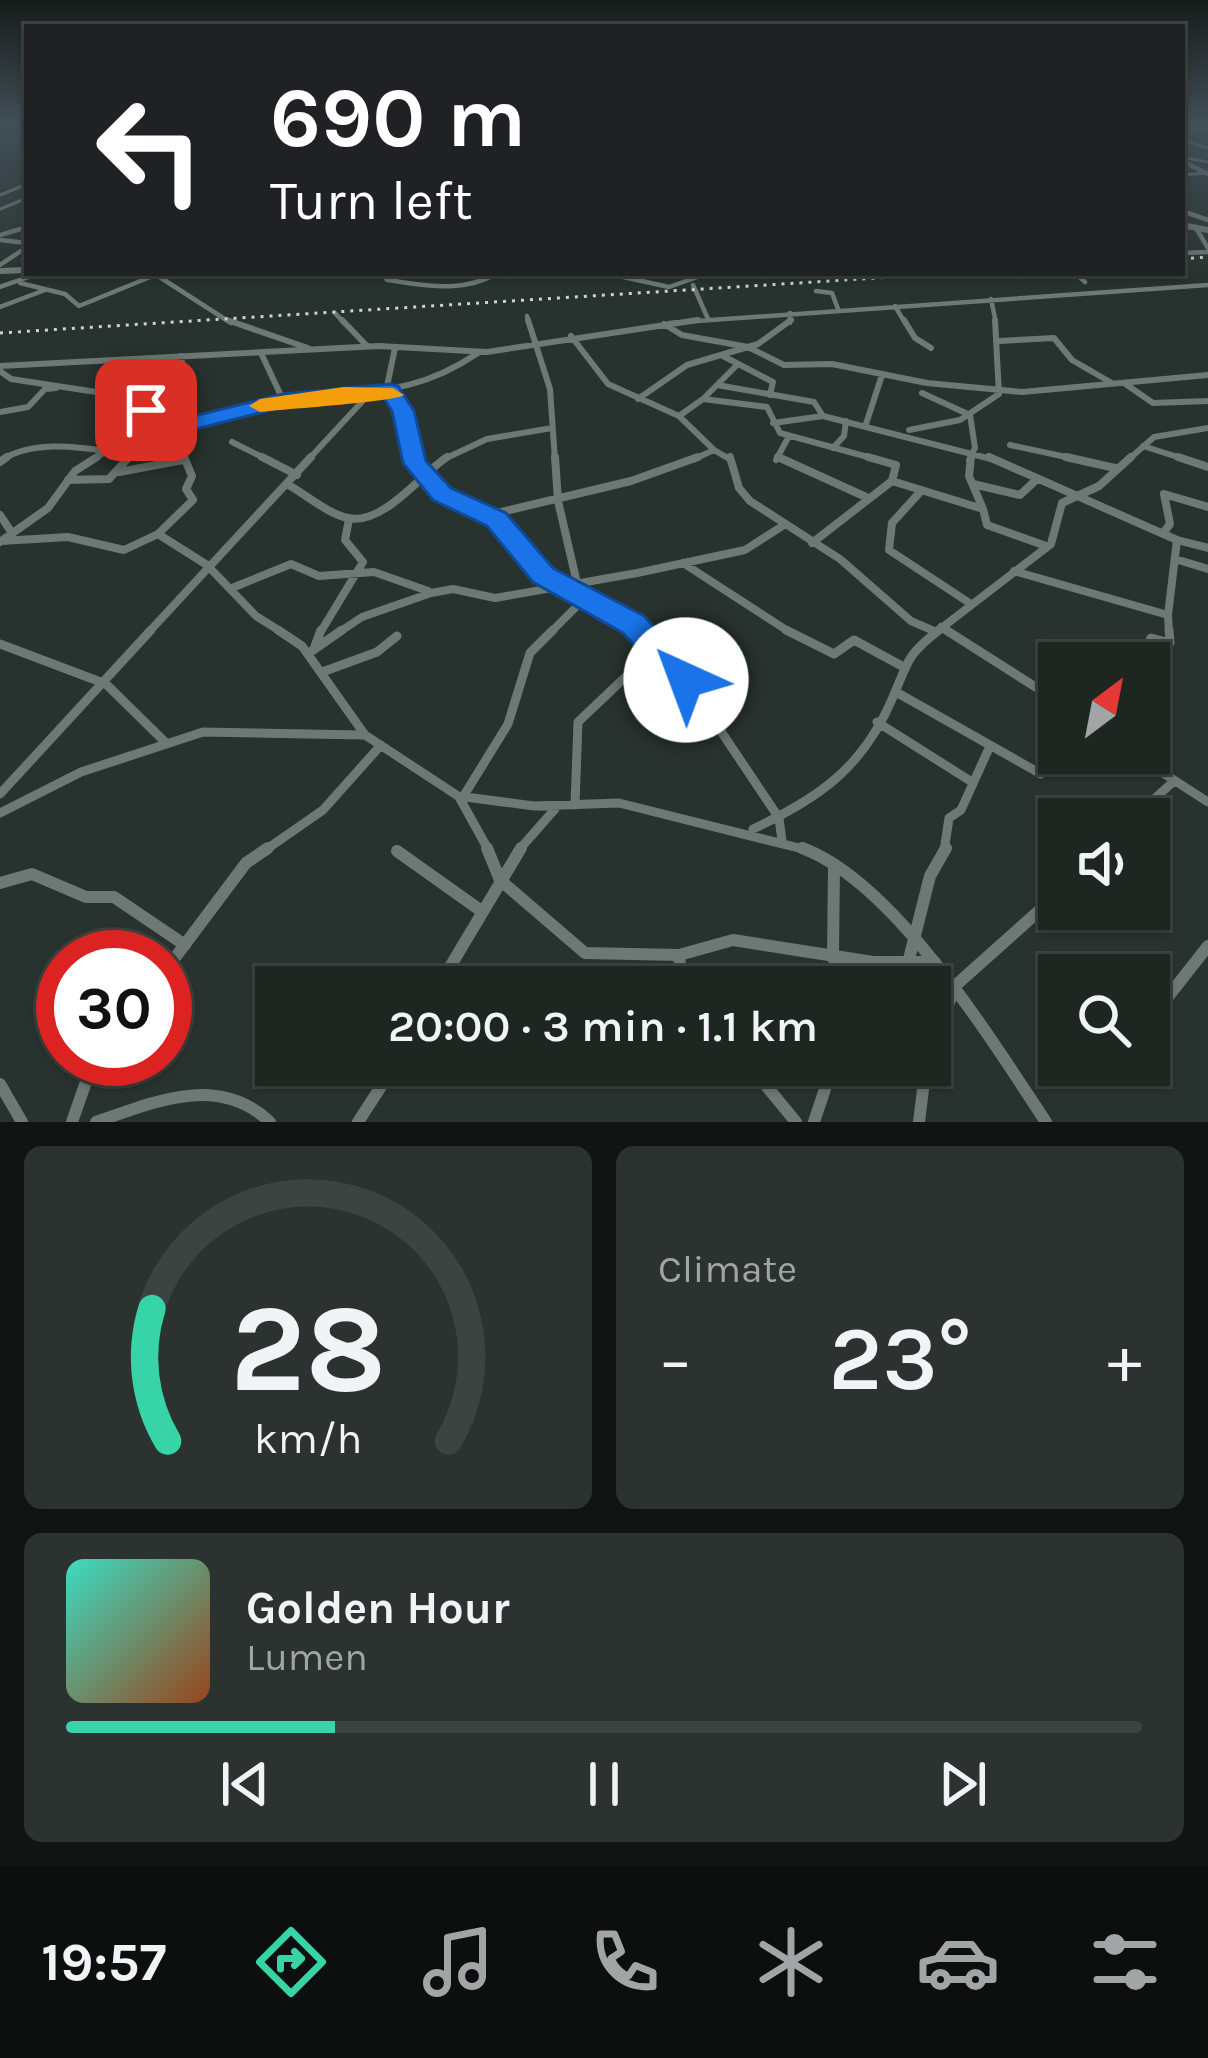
<!DOCTYPE html>
<meta charset="utf-8">
<style>
:root{--surface:#1e2622;--page:#2b322f;--text:#f1f3f6;--muted:#a1a5a5;--line:#3c4340;--accent:#36d4a7}
body{margin:0;font-family:Karla,sans-serif;background:var(--page);color:var(--text);height:100vh;display:flex;flex-direction:column;font-size:45px;white-space:nowrap}
*{box-sizing:border-box;margin:0}
p{font-size:39px;color:var(--muted)}
.icon{flex:none;width:66px;height:66px;fill:none;stroke:currentColor;stroke-width:2;stroke-linecap:round;stroke-linejoin:round}
.map{position:relative;height:1122px;overflow:hidden}
.details{display:flex;flex-direction:column;gap:24px;padding:24px;background:#101513;flex:1}
.details>*{flex:none}
.banner{position:absolute;left:24px;top:24px;width:1161px;height:252px;border-radius:0px;box-shadow:0 3px 9px #0004,0 0 0 3px var(--line);background:#202124;color:#fff;overflow:hidden}
.needle{width:78px;rotate:32deg}
.buttons{position:absolute;left:1038px;top:642px;display:grid;gap:24px}
.buttons a{display:grid;place-items:center;width:132px;height:132px;border-radius:0px;background:var(--surface);box-shadow:0 3px 9px #0004,0 0 0 3px var(--line);font-size:60px}
.speed{position:absolute;left:36px;top:930px;display:flex;gap:24px;font-size:60px;font-weight:700;text-align:center}
.speed>*{display:grid;place-content:center;width:156px;height:156px;border-radius:50%;background:var(--surface);box-shadow:0 3px 9px #0004,0 0 0 3px var(--line);line-height:1}
.speed .limit{border:18px solid #d22;background:#fff;color:#111}
.pin{position:absolute;display:grid;place-items:center;width:102px;height:102px;color:#fff;margin:-51px;border-radius:24px;box-shadow:0 6px 18px #0006}
.me{position:absolute;width:132px;margin:-66px;rotate:317deg;stroke-linejoin:round;filter:drop-shadow(0 0 9px #0008)}
.turn{display:flex;align-items:center;gap:42px;height:252px;padding:0 48px;font-size:54px}
.turn .icon{width:156px;height:156px;stroke-width:2.5}
.turn b{display:block;font-size:84px;line-height:102px}
.big{font-size:90px;font-weight:600;line-height:1.1}
.details .card{flex:1;display:flex;flex-direction:column;justify-content:center;gap:18px;min-width:0;padding:0 42px;border-radius:18px;background:var(--page)}
.details .dial{align-items:center;gap:0}
.dial svg{height:312px;overflow:visible;fill:none;stroke:var(--line);stroke-width:7;stroke-linecap:round;text-anchor:middle}
.dial text{fill:var(--text);stroke:none}
.song{display:flex;align-items:center;gap:36px}
.cover{width:144px;height:144px;border-radius:18px;background:linear-gradient(135deg,hsl(170 70% 55%),hsl(20 70% 35%))}
.played{height:12px;border-radius:6px;background:linear-gradient(90deg,var(--accent) 25%,var(--line) 25%)}
.keys{display:flex;justify-content:space-around;direction:ltr}
.heat{display:flex;justify-content:space-between;align-items:center;font-size:66px;direction:ltr}
.details .tiles{flex:1;display:grid;gap:24px;grid-template-columns:1fr 1fr}
.card:last-child{grid-column:span 2}
.trip{position:absolute;left:255px;top:966px;width:696px;height:120px;border-radius:0px;background:var(--surface);box-shadow:0 3px 9px #0004,0 0 0 3px var(--line);font-weight:600;line-height:120px;text-align:center}
.tab-bar{display:flex;height:192px;justify-content:space-around;align-items:center;background:#0c0f0e;color:var(--muted)}
.tab-bar .icon{width:84px;height:84px}
.tab-bar .current{color:var(--accent)}
.tab-bar b{font-size:54px;color:var(--text)}
.map>svg:first-child{display:block}
.lines{fill:none;stroke-linecap:round;stroke-linejoin:round}
.minor-far5{stroke:#6e7975;stroke-width:3}
.minor-far4{stroke:#6e7975;stroke-width:4.5}
.minor-far3{stroke:#6e7975;stroke-width:6}
.minor-far2{stroke:#6e7975;stroke-width:8}
.minor-far1{stroke:#6e7975;stroke-width:9}
.minor{stroke:#6e7975;stroke-width:12}
.tertiary-far1{stroke:#6e7975;stroke-width:4.5}
.tertiary{stroke:#6e7975;stroke-width:6}
.rail{stroke:#ccd4d0;stroke-width:3;stroke-dasharray:3 6;stroke-linecap:butt}
.route{fill:#1a73e8;stroke:#114b97;stroke-width:3}
.slow{fill:#f59e0b}
</style>
<div class="map">
<svg width="1208" height="1122" viewBox="0 0 1208 1122">
<rect width="100%" height="100%" fill="#28322e"/>
<g class="lines">
<path class="minor-far5" d="M 1192,131 L 1208,130
M 1182,140 L 1208,148
M 1182,157 L 1208,162
M 1182,175 L 1207,173
M 0,195 L 27,184
M 0,209 L 27,198
M 1182,211 L 1188,213"/>
<path class="minor-far4" d="M 1182,211 L 1208,220
M 1196,228 L 1208,248
M 0,235 L 27,227
M 0,240 L 27,243
M 1182,253 L 1208,252
M 0,265 L 27,247
M 383,273 L 387,280 C 425,285 463,294 497,273
M 511,273 L 556,273
M 605,273 L 669,287 L 706,274
M 697,273 L 715,273
M 1075,273 L 1085,282
M 841,275 L 872,273
M 158,276 L 231,323
M 766,277 L 789,274
M 20,283 L 65,294 L 79,306 L 160,273
M 693,285 L 708,319
M 0,287 L 40,273
M 816,291 L 832,293 L 838,309
M 991,299 L 996,323
M 895,306 L 905,323
M 0,307 L 45,290
M 335,313 L 344,323
M 790,313 L 790,323
M 527,316 L 529,323
M 669,323 L 1208,285"/>
<path class="minor-far3" d="M 227,320 L 308,348
M 342,320 L 367,346
M 528,320 L 550,389 L 555,460
M 904,320 L 915,338 L 931,348
M 664,324 L 682,335 L 748,347 L 784,365 L 832,364 L 927,383 L 1022,392 L 1208,375
M 571,336 L 608,384 L 679,416 L 714,450 L 692,460
M 1000,341 L 1054,338 L 1072,360 L 1110,382
M 261,353 L 283,400
M 723,356 L 773,382 L 770,395
M 0,366 L 379,346 L 487,352 L 698,320
M 0,371 L 11,379 L 116,395 L 188,424
M 1124,383 L 1153,403 L 1208,401
M 718,384 L 738,364
M 386,391 L 395,348
M 390,391 L 400,403 L 415,460
M 922,393 L 970,415 L 975,448 L 969,460
M 638,399 L 687,365 L 758,344 L 791,320
M 703,399 L 717,385 L 814,402 L 823,416
M 0,412 L 28,407 L 45,389 L 56,388
M 679,416 L 703,399 L 767,407 L 780,433 L 879,460
M 171,419 L 160,403 L 185,385 L 181,356
M 773,423 L 823,416 L 995,460
M 866,424 L 882,375
M 172,428 L 185,460
M 909,430 L 960,420 L 999,394 L 995,320
M 232,442 L 268,460
M 1010,445 L 1080,460
M 1143,446 L 1187,460
M 833,448 L 844,436 L 846,421
M 714,450 L 731,460
M 2,460 C 30,441 74,446 106,451
M 92,460 L 107,451 C 165,434 225,410 285,400 C 364,387 406,401 478,353
M 126,460 L 145,440
M 308,460 L 371,392
M 442,460 L 487,439 L 552,428
M 776,460 L 789,436
M 1128,460 L 1154,437 L 1208,428"/>
<path class="minor-far2" d="M 262,457 L 297,475
M 413,457 L 444,496 L 496,519 L 547,578 L 642,633
M 555,457 L 558,501 L 577,583
M 730,457 L 739,488 L 750,501 L 840,559 L 911,621 L 934,631
M 778,457 L 866,497
M 971,457 L 969,476 L 983,509
M 989,457 L 1177,540 L 1168,615 L 1014,571
M 1066,457 L 1115,468
M 1178,457 L 1208,467
M 0,462 L 7,457
M 119,472 L 183,460
M 68,480 L 109,479 L 129,457
M 892,481 L 983,509 L 987,525 L 1046,546
M 287,484 C 305,494 328,514 348,518 C 383,526 421,474 447,457
M 973,484 L 1020,495 L 1037,479
M 921,491 L 892,523 L 889,550 L 971,604
M 0,515 L 12,533
M 489,515 L 631,481 L 698,457
M 1164,532 L 1170,524 L 1164,494 L 1208,507
M 158,534 L 207,565 L 256,616 L 283,633
M 1177,540 L 1208,548
M 1,541 L 68,537 L 124,550 L 158,534 L 193,500 L 186,489 L 192,476 L 184,457
M 0,542 L 48,508 L 75,471 L 97,457
M 812,543 L 892,481 L 896,465 L 868,457
M 1175,559 L 1208,569
M 683,563 L 791,633
M 232,588 L 291,564 L 319,576 L 374,572 L 428,591
M 1168,615 L 1169,633
M 941,627 L 951,633
M 148,633 L 311,457
M 320,633 L 363,562 L 345,540 L 349,519
M 338,633 L 362,617 L 431,593 L 453,589 L 495,598 L 637,573 L 745,550 L 784,525
M 550,633 L 584,599
M 935,633 L 1051,544 L 1062,503 L 1099,486 L 1131,457"/>
<path class="minor-far1" d="M 278,630 L 302,646 L 365,735 L 458,796 L 534,806 L 619,803 L 811,851
M 639,630 L 692,688 L 779,818 L 782,841
M 786,630 L 834,654 L 854,640 L 900,665
M 946,630 L 1059,702
M 0,644 L 106,684 L 166,743
M 315,646 L 321,630
M 309,653 L 342,630
M 1140,663 L 1151,638 L 1170,643 L 1169,630
M 325,671 L 377,652 L 397,636
M 896,692 L 1041,774 L 1059,739
M 877,722 L 972,782
M 1132,753 L 1208,802
M 0,794 L 151,630
M 459,797 L 489,851
M 463,797 L 508,724 L 530,653 L 553,630
M 575,805 L 578,722 L 636,667 L 650,642
M 0,813 L 81,772 L 203,732 L 363,735
M 1132,819 L 1174,781
M 753,829 C 819,798 863,768 893,697 C 909,660 906,656 939,630
M 264,851 L 323,810 L 381,745
M 518,851 L 555,809
M 944,851 L 949,818 L 961,810 L 990,746"/>
<path class="minor" d="M 487,848 L 500,880 L 585,953 L 679,955 L 733,940 L 873,962 L 935,962
M 802,848 C 895,882 992,1041 1046,1122
M 397,851 L 480,910
M 834,864 L 833,957 L 841,987
M 0,883 L 32,874 L 86,897 L 114,897 L 185,945
M 679,955 L 682,987
M 908,963 L 930,876 L 946,848
M 165,971 L 246,863 L 268,848
M 438,987 L 521,848
M 1152,1017 L 1208,946
M 930,1050 L 956,985 L 1059,893
M 749,1065 L 796,1122
M 0,1084 L 22,1122
M 72,1122 L 94,1059
M 96,1122 C 154,1102 218,1073 270,1122
M 358,1122 L 395,1065
M 814,1122 L 833,1065
M 919,1122 L 926,1065"/>
<path class="tertiary-far1" d="M 1182,161 L 1208,174"/>
<path class="tertiary" d="M 1182,225 L 1208,230
M 0,271 L 27,270"/>
<path class="rail" d="M 1182,259 L 1208,257
M 0,333 L 957,273"/>
</g>
<linearGradient id="sky" x2="0" y2="1"><stop stop-color="#161c19"/><stop offset="0.44" stop-color="#424f57"/><stop offset="1" stop-color="#424f57" stop-opacity="0"/></linearGradient>
<rect width="1208" height="282" fill="url(#sky)"/>
<path class="route" d="M 390,384 L 398,386 L 414,411 L 426,461 L 451,488 L 506,513 L 553,568 L 644,616 L 697,671 L 701,680 L 697,689 L 674,689 L 623,633 L 533,582 L 487,526 L 433,500 L 403,463 L 392,411 L 384,398 L 283,407 L 188,431 L 135,410 L 146,404 L 190,417 L 283,394 Z"/>
<path class="slow" d="M 344,387 L 393,388 L 404,395 C 394,402 283,409 260,412 L 249,406 L 260,399 Z"/>
</svg>
<div class="buttons">
<a><svg class="needle" viewBox="-14 -14 28 28"><path d="M0-13l5 13h-10z" fill="#e53935"/><path d="M0 13l5-13h-10z" fill="#a1a5a5"/></svg></a>
<a><svg class="icon" aria-label="sound" viewBox="0 0 24 24"><path d="M4 9h4l5-4v14l-5-4H4zM17 9q2 3 0 6"/></svg></a>
<a><svg class="icon" aria-label="search" viewBox="0 0 24 24"><circle cx="10" cy="10" r="6"/><path d="M15 15l6 6"/></svg></a>
</div>
<div class="speed"><div class="limit">30</div></div>
<div class="pin" style="left:146px;top:410px;background:#d93025"><svg class="icon" aria-label="arrive" viewBox="0 0 24 24"><path d="M6 21V4h12l-3 4 3 4H6"/></svg></div>
<svg class="me" style="left:686px;top:680px" viewBox="-20 -20 40 40"><circle r="19" fill="#fff"/><path d="M0-13L10 11 0 6-10 11z" fill="#1a73e8"/></svg>
<div class="trip">20:00 · 3 min · 1.1 km</div>
<div class="banner">
<div class="turn"><svg class="icon" aria-label="left" viewBox="0 0 24 24"><path d="M17 20v-9H6M10 6l-5 5 5 5"/></svg><div><b>690 m</b>Turn left</div></div>
</div>
</div>
<section class="details">
<div class="tiles">
<div class="card dial"><svg viewBox="0 0 100 80">
<path d="M14 69A42 42 0 1 1 86 69"/>
<path d="M14 69A42 42 0 0 1 10 35" stroke="#36d4a7"/>
<text x="50" y="56" font-size="32" font-weight="700">28</text>
<text x="50" y="72" font-size="11">km/h</text>
</svg></div>
<div class="card"><p>Climate</p>
<div class="heat"><a>−</a><b class="big">23°</b><a>+</a></div>
</div>
<div class="card">
<div class="song"><i class="cover"></i><div><b>Golden Hour</b><p>Lumen</p></div></div>
<div class="played"></div>
<div class="keys"><svg class="icon" aria-label="previous" viewBox="0 0 24 24"><path d="M18 5L8 12l10 7zM5 5v14"/></svg><svg class="icon" aria-label="pause" viewBox="0 0 24 24"><path d="M8 5v14M16 5v14"/></svg><svg class="icon" aria-label="next" viewBox="0 0 24 24"><path d="M6 5l10 7-10 7zM19 5v14"/></svg></div>
</div>
</div>
</section>
<nav class="tab-bar">
<b>19:57</b>
<svg class="icon current" aria-label="directions" viewBox="0 0 24 24"><path d="M12 3l9 9-9 9-9-9zM9 14v-3h6M13 9l2 2-2 2"/></svg>
<svg class="icon" aria-label="music" viewBox="0 0 24 24"><path d="M9 18V5l10-2v13"/><circle cx="6" cy="18" r="3"/><circle cx="16" cy="16" r="3"/></svg>
<svg class="icon" aria-label="phone" viewBox="0 0 24 24"><path d="M5 4h4l2 5-3 2q2 4 5 5l2-3 5 2v4C11 20 4 13 5 4z"/></svg>
<svg class="icon" aria-label="climate" viewBox="0 0 24 24"><path d="M12 3v18M4 7l16 10M4 17L20 7"/></svg>
<svg class="icon" aria-label="car" viewBox="0 0 24 24"><path d="M5 17H2v-5l4-1 3-4h7l3 4 3 1v5h-3M9 17h6M6 11h13"/><circle cx="7" cy="17" r="2"/><circle cx="17" cy="17" r="2"/></svg>
<svg class="icon" aria-label="filters" viewBox="0 0 24 24"><path d="M4 7h16M4 17h16"/><circle cx="9" cy="7" r="2"/><circle cx="15" cy="17" r="2"/></svg>
</nav>
